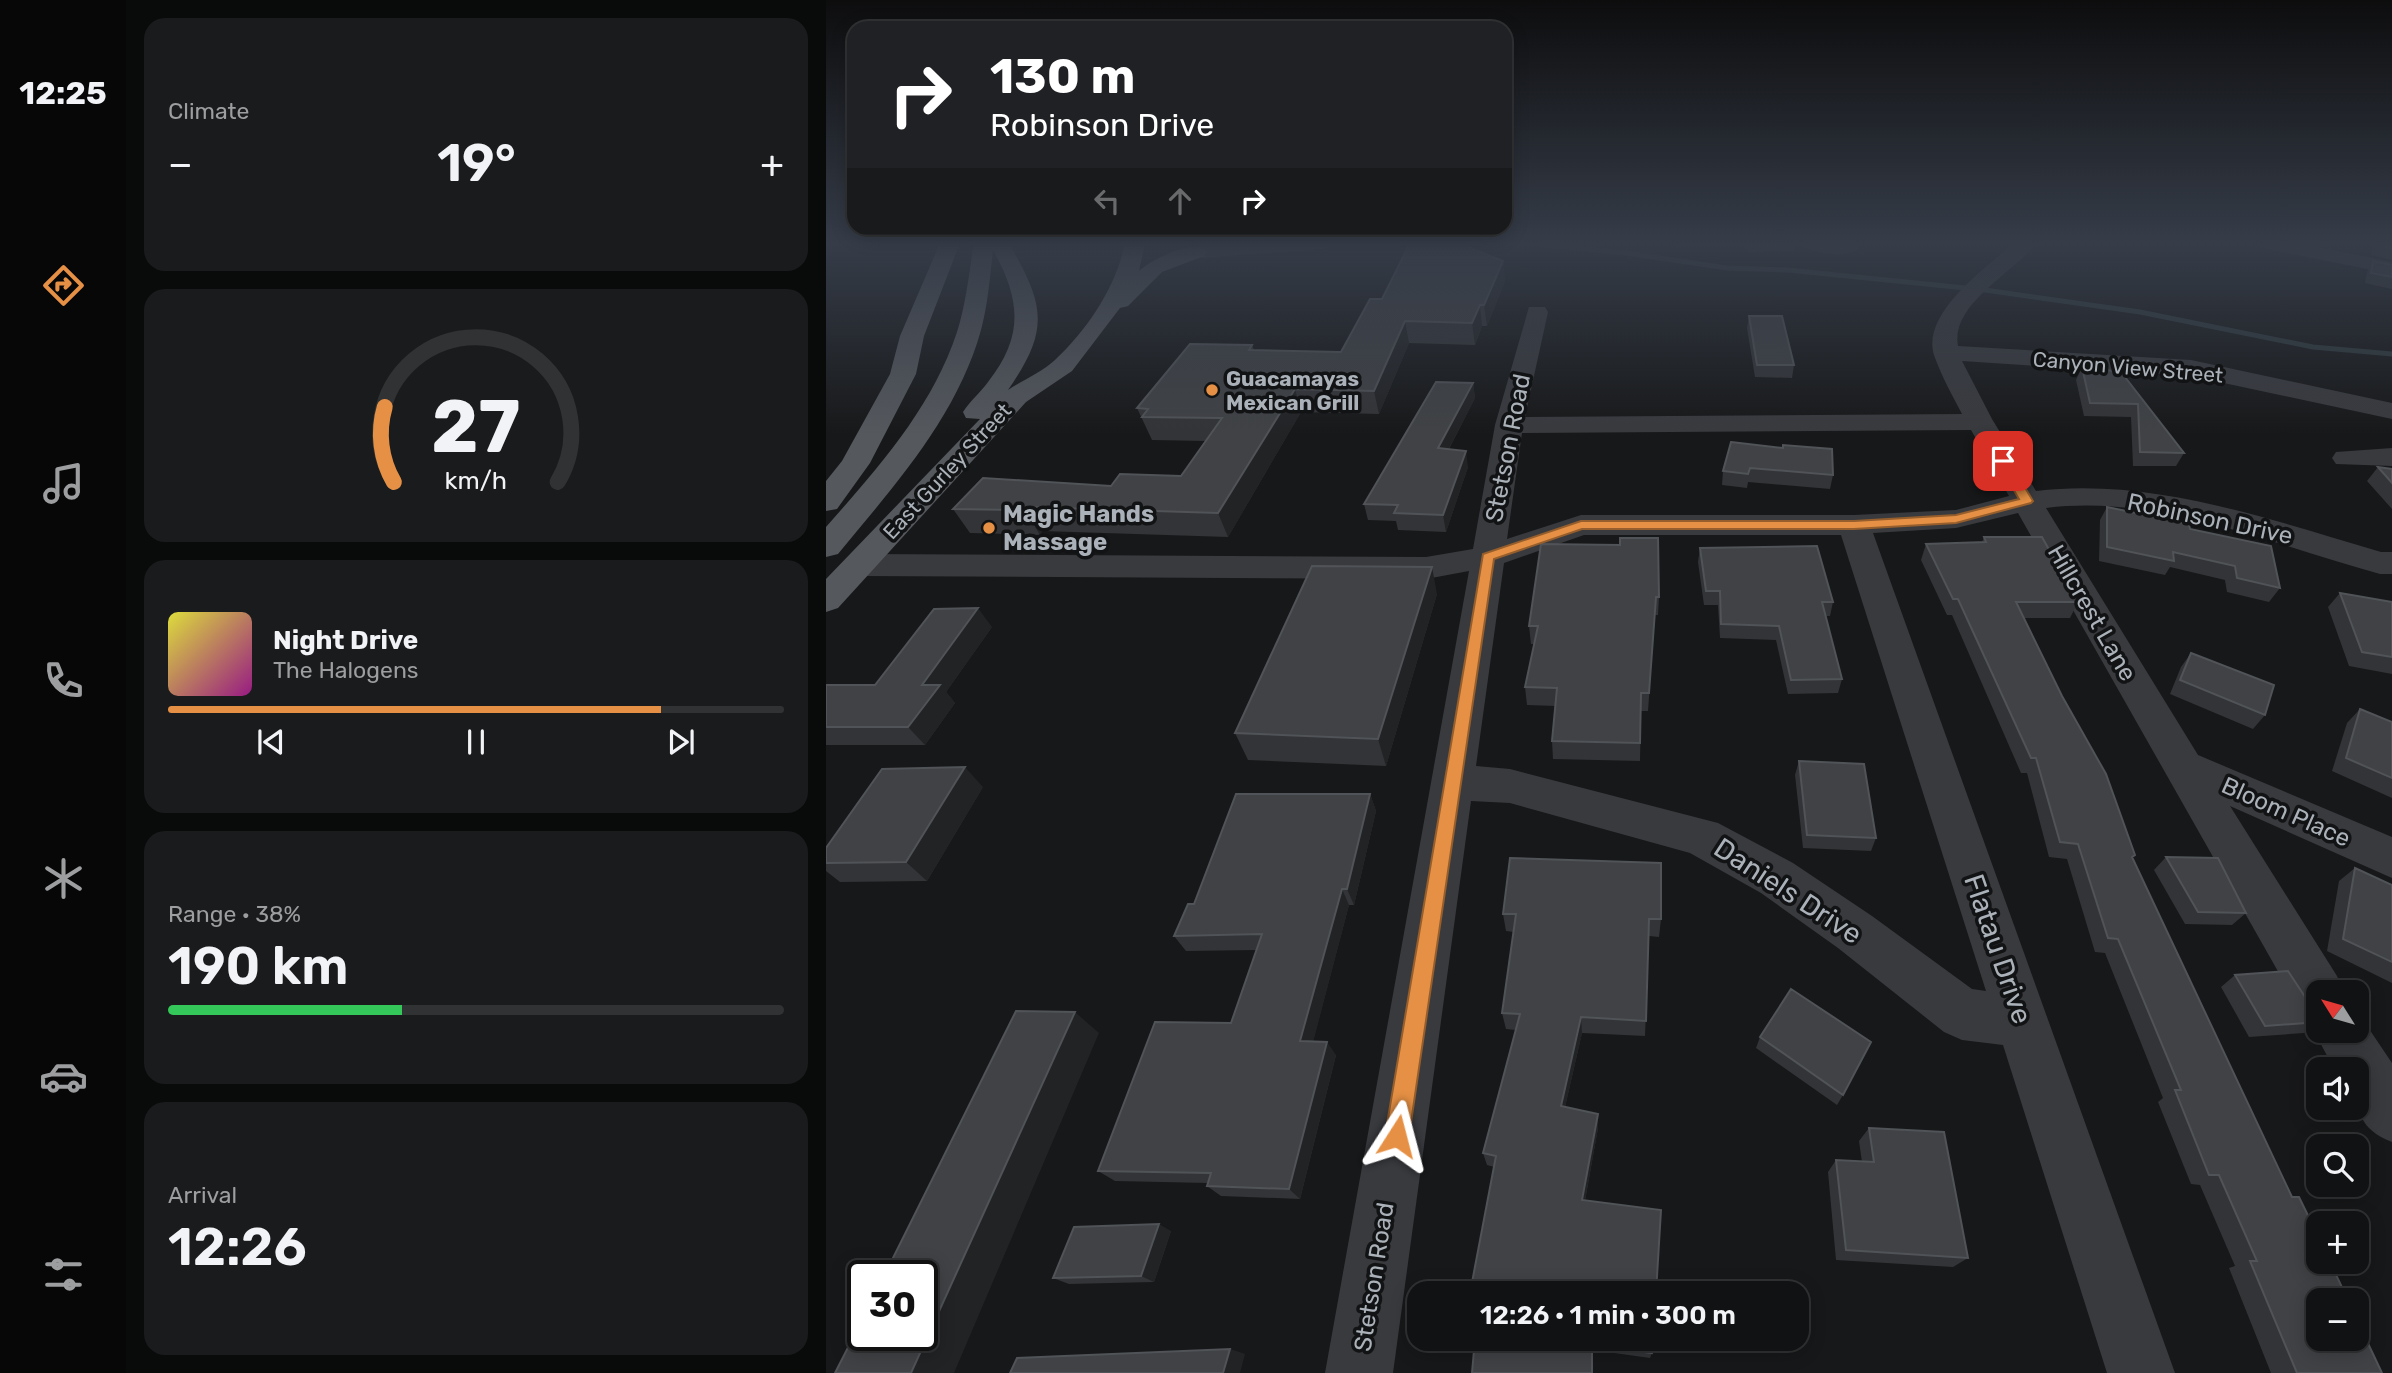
<!DOCTYPE html>
<meta charset="utf-8">
<style>
:root{--surface:#111213;--page:#1a1b1c;--text:#f1f3f6;--muted:#9c9ea0;--line:#303233;--accent:#e59044}
body{margin:0;font-family:Rubik,sans-serif;background:var(--page);color:var(--text);height:100vh;display:flex;flex-direction:column;font-size:26px;white-space:nowrap}
*{box-sizing:border-box;margin:0}
p{font-size:23px;color:var(--muted)}
.icon{flex:none;width:38px;height:38px;fill:none;stroke:currentColor;stroke-width:2;stroke-linecap:round;stroke-linejoin:round}
.map{position:relative;flex:1;overflow:hidden}
.panel{display:flex;flex-direction:column;gap:18px;padding:18px;background:#090a0a;width:700px}
.panel>*{flex:none}
.top-card{position:absolute;left:21px;top:21px;width:665px;height:214px;border-radius:21px;box-shadow:0 4px 18px #0003,0 0 0 2px var(--line);background:#202124;color:#fff;overflow:hidden}
.needle{width:46px;rotate:307deg}
.fabs{position:absolute;left:1480px;top:980px;display:grid;gap:14px}
.fabs a{display:grid;place-items:center;width:63px;height:63px;border-radius:14px;background:var(--surface);box-shadow:0 4px 18px #0003,0 0 0 2px var(--line);font-size:35px}
.speed{position:absolute;left:21px;top:1260px;display:flex;gap:14px;font-size:35px;font-weight:700;text-align:center}
.speed>*{display:grid;place-content:center;width:91px;height:91px;border-radius:50%;background:var(--surface);box-shadow:0 4px 18px #0003,0 0 0 2px var(--line);line-height:1}
.speed .limit{border:4px solid #111;border-radius:10px;background:#fff;color:#111}
.pin{position:absolute;display:grid;place-items:center;width:60px;height:60px;color:#fff;margin:-30px;border-radius:14px;box-shadow:0 4px 10px #0006}
.me{position:absolute;width:77px;margin:-38px;rotate:9deg;stroke-linejoin:round;filter:drop-shadow(0 0 5px #0008)}
.turn{display:flex;align-items:center;gap:24px;height:147px;padding:0 28px;font-size:32px}
.turn .icon{width:91px;height:91px;stroke-width:2.5}
.turn b{display:block;font-size:49px;line-height:60px}
.lanes{display:flex;align-items:center;height:66px;padding:0 28px;background:#0003;justify-content:center;gap:35px;direction:ltr}
.lanes .off{opacity:.35}
.big{font-size:52px;font-weight:600;line-height:1.1}
.panel .widget{flex:1;display:flex;flex-direction:column;justify-content:center;gap:10px;min-width:0;padding:0 24px;border-radius:21px;background:var(--page)}
.panel .dial{align-items:center;gap:0}
.dial svg{height:182px;overflow:visible;fill:none;stroke:var(--line);stroke-width:7;stroke-linecap:round;text-anchor:middle}
.dial text{fill:var(--text);stroke:none}
.song{display:flex;align-items:center;gap:21px}
.cover{width:84px;height:84px;border-radius:10px;background:linear-gradient(135deg,hsl(60 70% 55%),hsl(310 70% 35%))}
.played{height:7px;border-radius:4px;background:linear-gradient(90deg,var(--accent) 80%,var(--line) 80%)}
.keys{display:flex;justify-content:space-around;direction:ltr}
.heat{display:flex;justify-content:space-between;align-items:center;font-size:38px;direction:ltr}
.charge{height:10px;border-radius:5px;background:linear-gradient(90deg,#34c759 38%,var(--line) 0)}
.trip{position:absolute;left:581px;top:1281px;width:402px;height:70px;border-radius:21px;background:var(--surface);box-shadow:0 4px 18px #0003,0 0 0 2px var(--line);font-weight:600;line-height:70px;text-align:center}
main{display:flex;flex:1;min-height:0}
.dock{display:flex;flex-direction:column;width:126px;justify-content:space-around;align-items:center;background:#070708;color:var(--muted)}
.dock .icon{width:49px;height:49px}
.dock .selected{color:var(--accent)}
.dock b{font-size:32px;color:var(--text)}
.map>svg:first-child{display:block}
.lines{fill:none;stroke-linecap:round;stroke-linejoin:round}
.stream{stroke:#2e393c;stroke-width:5}
.minor{fill:#393a3e;fill-rule:evenodd}
.major{fill:#55585d;fill-rule:evenodd}
.wall{fill:#333437}
.shaded-wall{fill:#222325}
.building{fill:#404245;stroke:#505357;stroke-width:2}
.route{fill:#e59044;stroke:#955e2c;stroke-width:2}
.poi-dot{fill:#e59044;stroke:#121314;stroke-width:2.5}
.labels{text-anchor:middle;dominant-baseline:central;stroke-width:7;stroke-linejoin:round;paint-order:stroke}
.far-street-label{font-size:21px;fill:#aab1b8;stroke:#121314}
.far-poi-label{font-size:21px;font-weight:bold;fill:#aab1b8;stroke:#121314;text-anchor:start}
.street-label{font-size:24px;fill:#aab1b8;stroke:#121314}
.poi-label{font-size:24px;font-weight:bold;fill:#aab1b8;stroke:#121314;text-anchor:start}
.near-street-label{font-size:28px;fill:#aab1b8;stroke:#121314}
</style>
<main>
<nav class="dock">
<b>12:25</b>
<svg class="icon selected" aria-label="directions" viewBox="0 0 24 24"><path d="M12 3l9 9-9 9-9-9zM9 14v-3h6M13 9l2 2-2 2"/></svg>
<svg class="icon" aria-label="music" viewBox="0 0 24 24"><path d="M9 18V5l10-2v13"/><circle cx="6" cy="18" r="3"/><circle cx="16" cy="16" r="3"/></svg>
<svg class="icon" aria-label="phone" viewBox="0 0 24 24"><path d="M5 4h4l2 5-3 2q2 4 5 5l2-3 5 2v4C11 20 4 13 5 4z"/></svg>
<svg class="icon" aria-label="climate" viewBox="0 0 24 24"><path d="M12 3v18M4 7l16 10M4 17L20 7"/></svg>
<svg class="icon" aria-label="car" viewBox="0 0 24 24"><path d="M5 17H2v-5l4-1 3-4h7l3 4 3 1v5h-3M9 17h6M6 11h13"/><circle cx="7" cy="17" r="2"/><circle cx="17" cy="17" r="2"/></svg>
<svg class="icon" aria-label="filters" viewBox="0 0 24 24"><path d="M4 7h16M4 17h16"/><circle cx="9" cy="7" r="2"/><circle cx="15" cy="17" r="2"/></svg>
</nav>
<section class="panel">
<div class="widget"><p>Climate</p>
<div class="heat"><a>−</a><b class="big">19°</b><a>+</a></div>
</div>
<div class="widget dial"><svg viewBox="0 0 100 80">
<path d="M14 69A42 42 0 1 1 86 69"/>
<path d="M14 69A42 42 0 0 1 10 36" stroke="#e59044"/>
<text x="50" y="56" font-size="32" font-weight="700">27</text>
<text x="50" y="72" font-size="11">km/h</text>
</svg></div>
<div class="widget">
<div class="song"><i class="cover"></i><div><b>Night Drive</b><p>The Halogens</p></div></div>
<div class="played"></div>
<div class="keys"><svg class="icon" aria-label="previous" viewBox="0 0 24 24"><path d="M18 5L8 12l10 7zM5 5v14"/></svg><svg class="icon" aria-label="pause" viewBox="0 0 24 24"><path d="M8 5v14M16 5v14"/></svg><svg class="icon" aria-label="next" viewBox="0 0 24 24"><path d="M6 5l10 7-10 7zM19 5v14"/></svg></div>
</div>
<div class="widget"><p>Range · 38%</p><b class="big">190 km</b><div class="charge"></div></div>
<div class="widget"><p>Arrival</p><b class="big">12:26</b></div>
</section>
<div class="map">
<svg width="1566" height="1373" viewBox="0 0 1566 1373">
<rect width="100%" height="100%" fill="#171819"/>
<g class="lines">
<path class="stream" d="M 697,243 L 800,253 L 901,268 L 962,270 L 1159,290 L 1314,312 L 1487,347 L 1566,354"/>
<path class="minor" d="M 413,243 L 508,243 L 498,249 L 371,258 L 361,252 L 371,246 Z
M 972,243 L 1027,243 L 1033,248 C 1024,259 981,253 972,243 Z
M 1188,243 L 1210,243 C 1188,273 1124,304 1132,346 L 1365,360 L 1566,403 L 1566,419 L 1365,376 L 1136,361 L 1166,419 L 1210,491 C 1327,477 1445,520 1555,552 L 1566,552 L 1566,574 L 1554,574 C 1446,545 1335,494 1220,508 L 1372,755 L 1566,837 L 1566,878 L 1404,806 L 1511,976 L 1518,992 L 1493,992 L 1493,1019 L 1475,1012 L 1192,513 L 1130,528 L 1047,533 L 1349,1373 L 1281,1373 L 1177,1045 L 1136,1040 L 1118,1032 L 1012,948 L 935,893 L 864,853 L 684,803 L 645,801 L 567,1373 L 499,1373 L 643,571 L 600,579 L 33,576 L 21,572 L 16,565 L 21,558 L 33,554 L 600,557 L 647,549 L 669,425 L 703,307 L 719,307 L 722,312 L 699,417 L 1136,414 C 1126,395 1115,375 1108,355 C 1095,313 1160,268 1188,243 ZM 1145,430 L 1183,496 L 1130,510 L 1028,515 L 755,515 L 681,539 L 696,433 ZM 758,535 L 1015,535 L 1160,991 L 1146,989 L 1046,916 L 967,863 L 892,823 L 684,769 L 650,766 L 678,563 Z
M 1432,243 L 1472,243 L 1566,262 L 1566,274 L 1442,249 Z
M 1566,448 L 1566,466 L 1510,464 L 1506,458 L 1510,452 Z
M 1531,1011 L 1566,1063 L 1566,1142 C 1528,1127 1531,1106 1531,1069 L 1508,1069 L 1488,1031 L 1493,1021 L 1493,1031 L 1531,1031 Z"/>
<path class="major" d="M 114,243 L 134,243 L 98,336 L 90,374 L 44,463 L 11,509 L 0,511 L 0,481 L 16,461 L 64,374 L 74,336 Z
M 148,243 L 183,243 C 218,305 225,328 182,390 C 197,380 216,372 229,360 C 262,329 290,287 299,243 L 319,243 L 313,271 C 326,259 360,243 378,248 L 381,252 L 378,256 L 336,272 L 302,306 L 294,308 L 246,371 L 200,402 L 12,608 L 0,612 L 0,579 L 154,419 L 140,418 L 137,412 C 144,401 154,393 162,382 C 198,336 195,300 167,250 C 164,277 162,304 155,330 C 131,417 68,486 12,554 L 0,557 L 0,527 C 52,468 106,408 131,332 C 140,304 143,273 148,243 Z"/>
</g>
<path class="wall" d="M 851,243 L 968,243 L 968,251 L 923,252 L 917,246 L 851,246 Z
M 1547,243 L 1566,243 L 1566,260 L 1545,255 Z
M 677,261 L 679,281 L 661,326 L 656,326 L 649,345 L 583,343 L 553,414 L 475,412 L 402,537 L 216,531 L 214,535 L 144,533 L 127,509 L 355,476 L 380,441 L 326,440 L 311,408 L 426,345 L 428,350 L 515,352 L 556,299 Z
M 1547,261 L 1566,265 L 1566,289 L 1539,283 L 1541,272 Z
M 923,316 L 968,365 L 966,378 L 929,377 L 921,328 Z
M 1256,367 L 1295,372 L 1358,453 L 1350,466 L 1307,466 L 1305,417 L 1258,416 L 1250,380 Z
M 647,383 L 649,398 L 623,449 L 642,467 L 620,532 L 572,530 L 570,521 L 542,520 L 538,504 Z
M 956,448 L 1007,475 L 1004,489 L 922,482 L 921,488 L 896,485 L 897,471 Z
M 1552,467 L 1566,469 L 1566,509 L 1541,481 Z
M 1281,507 L 1364,529 L 1454,588 L 1443,602 L 1401,592 L 1399,580 L 1344,567 L 1339,575 L 1273,561 L 1274,520 Z
M 1158,537 L 1252,602 L 1244,618 L 1198,618 L 1309,855 L 1306,858 L 1466,1197 L 1556,1373 L 1445,1373 L 1403,1268 L 1409,1266 L 1374,1185 L 1365,1184 L 1332,1102 L 1337,1098 L 1279,953 L 1269,952 L 1241,859 L 1223,857 L 1201,773 L 1195,773 L 1126,615 L 1121,615 L 1095,560 L 1100,544 L 1156,542 Z
M 715,544 L 833,597 L 832,615 L 829,615 L 822,711 L 815,711 L 814,761 L 727,759 L 726,741 L 730,706 L 701,705 L 699,687 L 708,644 L 705,644 L 703,626 Z
M 874,548 L 1007,602 L 1004,616 L 999,616 L 1016,679 L 1012,693 L 962,694 L 950,640 L 894,638 L 892,605 L 878,605 L 872,562 Z
M 1514,593 L 1566,602 L 1566,674 L 1523,666 L 1502,607 Z
M 611,594 L 560,766 L 422,760 L 409,733 Z
M 166,627 L 120,692 L 129,703 L 99,745 L 0,745 L 0,685 L 49,685 Z
M 1365,653 L 1439,715 L 1427,729 L 1344,694 L 1355,667 Z
M 1534,709 L 1566,722 L 1566,798 L 1506,771 L 1521,723 Z
M 973,761 L 1050,838 L 1045,851 L 977,848 L 969,775 Z
M 157,787 L 101,881 L 14,882 L 0,871 L 0,848 Z
M 544,794 L 550,811 L 528,905 L 523,905 L 487,1041 L 510,1055 L 474,1199 L 395,1196 L 381,1186 L 382,1183 L 289,1181 L 272,1171 L 405,1023 L 430,950 L 360,951 L 348,936 L 368,904 Z
M 1340,857 L 1420,913 L 1406,925 L 1359,924 L 1328,870 Z
M 1529,868 L 1566,885 L 1566,983 L 1501,951 L 1513,881 Z
M 677,914 L 835,919 L 833,937 L 823,936 L 819,1036 L 756,1033 L 739,1107 L 772,1114 L 772,1128 L 759,1201 L 830,1293 L 668,1167 L 661,1165 L 657,1153 L 690,1030 L 680,1029 L 676,1013 L 688,932 L 680,931 Z
M 1409,975 L 1493,1018 L 1493,1023 L 1478,1033 L 1423,1037 L 1395,987 Z
M 934,1037 L 1017,1095 L 1011,1105 L 930,1048 Z
M 1043,1128 L 1142,1258 L 1127,1267 L 1010,1260 L 1002,1172 L 1010,1160 L 1036,1162 L 1033,1141 Z
M 345,1231 L 328,1282 L 243,1284 L 227,1278 Z
M 649,1339 L 827,1339 L 826,1353 L 824,1358 L 767,1350 L 767,1373 L 646,1373 Z"/>
<path class="shaded-wall" d="M 677,261 L 679,281 L 661,326 L 658,305 Z
M 654,305 L 656,326 L 649,345 L 646,323 Z
M 579,321 L 583,343 L 553,414 L 548,391 Z
M 647,383 L 649,398 L 615,464 L 612,448 Z
M 469,389 L 475,412 L 402,537 L 392,513 Z
M 640,451 L 642,467 L 620,532 L 617,515 Z
M 202,507 L 216,531 L 214,535 L 199,510 Z
M 606,567 L 611,594 L 560,766 L 552,739 Z
M 152,608 L 166,627 L 120,692 L 129,703 L 99,745 L 82,727 L 96,685 Z
M 139,767 L 157,787 L 101,881 L 80,862 Z
M 544,794 L 550,811 L 528,905 L 521,889 Z
M 516,889 L 523,905 L 484,1054 L 474,1041 Z
M 249,1012 L 273,1033 L 128,1373 L 85,1373 Z
M 755,1017 L 756,1033 L 736,1120 L 735,1106 Z
M 501,1042 L 510,1055 L 474,1199 L 463,1189 Z
M 772,1114 L 772,1128 L 757,1211 L 756,1200 Z
M 333,1224 L 345,1231 L 328,1282 L 315,1276 Z
M 404,1349 L 419,1354 L 414,1373 L 397,1373 Z"/>
<path class="building" d="M 589,243 L 632,243 L 677,261 L 658,305 L 654,305 L 646,323 L 579,321 L 548,391 L 469,389 L 392,513 L 202,507 L 199,510 L 127,509 L 157,478 L 285,486 L 294,474 L 355,476 L 396,418 L 316,417 L 322,409 L 311,408 L 364,344 L 426,345 L 423,350 L 515,352 L 544,299 L 556,299 L 583,245 Z
M 920,243 L 968,243 L 968,246 L 923,246 Z
M 1551,243 L 1566,243 L 1566,248 L 1551,245 Z
M 1547,261 L 1566,265 L 1566,277 L 1545,273 Z
M 923,316 L 956,316 L 968,365 L 931,365 Z
M 1256,367 L 1295,372 L 1358,453 L 1314,452 L 1312,404 L 1264,403 Z
M 610,382 L 647,383 L 612,448 L 640,451 L 617,515 L 568,513 L 572,505 L 538,504 Z
M 905,442 L 957,448 L 957,445 L 1006,449 L 1007,475 L 924,468 L 922,474 L 897,471 Z
M 1552,467 L 1566,469 L 1566,483 Z
M 1281,507 L 1363,524 L 1364,529 L 1445,546 L 1454,588 L 1411,578 L 1409,566 L 1347,552 L 1348,561 L 1281,547 Z
M 1158,537 L 1216,537 L 1252,602 L 1190,602 L 1236,696 L 1280,774 L 1309,855 L 1306,857 L 1466,1197 L 1473,1197 L 1493,1238 L 1493,1262 L 1504,1262 L 1522,1300 L 1493,1300 L 1493,1339 L 1531,1339 L 1531,1320 L 1556,1373 L 1471,1373 L 1424,1261 L 1431,1261 L 1393,1175 L 1383,1175 L 1349,1090 L 1355,1090 L 1292,939 L 1282,938 L 1252,844 L 1234,842 L 1210,758 L 1205,758 L 1132,599 L 1127,599 L 1100,544 L 1160,542 Z
M 794,538 L 832,538 L 833,597 L 830,597 L 823,693 L 815,693 L 814,743 L 726,741 L 731,688 L 699,687 L 712,626 L 703,626 L 715,544 L 794,545 Z
M 991,546 L 1007,602 L 996,602 L 1016,679 L 965,680 L 953,626 L 895,624 L 894,591 L 880,591 L 874,548 Z
M 486,566 L 606,567 L 552,739 L 409,733 Z
M 1514,593 L 1566,602 L 1566,657 L 1536,652 Z
M 152,608 L 96,685 L 114,685 L 82,727 L 0,727 L 0,685 L 49,685 L 108,609 Z
M 1365,653 L 1448,685 L 1439,715 L 1354,680 Z
M 1534,709 L 1566,722 L 1566,778 L 1520,758 Z
M 973,761 L 1038,764 L 1050,838 L 981,835 Z
M 139,767 L 80,862 L 0,863 L 0,848 L 56,769 Z
M 410,794 L 544,794 L 521,889 L 516,889 L 474,1041 L 501,1042 L 463,1189 L 381,1186 L 385,1173 L 272,1171 L 329,1022 L 405,1023 L 436,934 L 348,936 L 362,904 L 368,904 Z
M 1340,857 L 1392,858 L 1420,913 L 1372,912 Z
M 684,858 L 835,863 L 835,919 L 823,919 L 820,1021 L 755,1017 L 735,1106 L 772,1114 L 756,1200 L 835,1210 L 830,1293 L 644,1293 L 670,1156 L 657,1153 L 694,1014 L 676,1013 L 690,914 L 677,914 Z
M 1529,868 L 1566,885 L 1566,962 L 1517,939 Z
M 1462,971 L 1493,1018 L 1493,1022 L 1439,1026 L 1409,975 Z
M 965,989 L 1045,1042 L 1017,1095 L 934,1037 Z
M 190,1011 L 249,1012 L 85,1373 L 9,1373 L 37,1318 L 37,1335 L 96,1335 L 96,1276 L 58,1276 Z
M 1043,1128 L 1118,1132 L 1142,1258 L 1020,1250 L 1010,1160 L 1048,1162 Z
M 333,1224 L 315,1276 L 227,1278 L 248,1227 Z
M 649,1339 L 827,1339 L 826,1353 L 766,1345 L 766,1373 L 646,1373 Z
M 404,1349 L 397,1373 L 184,1373 L 191,1358 Z"/>
<linearGradient id="sky" x2="0" y2="1"><stop stop-color="#0d0d0e"/><stop offset="0.56" stop-color="#363d49"/><stop offset="1" stop-color="#363d49" stop-opacity="0"/></linearGradient>
<rect width="1566" height="435" fill="url(#sky)"/>
<path class="route" d="M 1177,458 L 1183,461 L 1207,501 L 1205,503 L 1130,523 L 1028,529 L 756,529 L 668,559 L 583,1136 L 580,1144 L 571,1148 L 563,1144 L 559,1136 L 657,554 L 755,521 L 1028,521 L 1130,515 L 1193,499 L 1171,461 Z"/>
<g class="poi-dot">
<circle cx="386" cy="390" r="7"/>
<circle cx="163" cy="528" r="7"/>
</g>
<g class="labels">
<g class="far-street-label">
<text transform="translate(1302 367) rotate(5)">Canyon View Street</text>
<text transform="translate(121 471) rotate(-47)">East Gurley Street</text>
</g>
<g class="far-poi-label">
<text x="400" y="378">Guacamayas<tspan x="400" dy="24">Mexican Grill</tspan></text>
</g>
<g class="street-label">
<text transform="translate(682 448) rotate(-79)">Stetson Road</text>
<text transform="translate(1384 519) rotate(12)">Robinson Drive</text>
<text transform="translate(1266 613) rotate(60)">Hillcrest Lane</text>
<text transform="translate(1460 812) rotate(24)">Bloom Place</text>
<text transform="translate(548 1277) rotate(-81)">Stetson Road</text>
</g>
<g class="poi-label">
<text x="177" y="514">Magic Hands<tspan x="177" dy="28">Massage</tspan></text>
</g>
<g class="near-street-label">
<text transform="translate(962 891) rotate(33)">Daniels Drive</text>
<text transform="translate(1172 949) rotate(71)">Flatau Drive</text>
</g>
</g>
</svg>
<div class="fabs">
<a><svg class="needle" viewBox="-14 -14 28 28"><path d="M0-13l5 13h-10z" fill="#e53935"/><path d="M0 13l5-13h-10z" fill="#9c9ea0"/></svg></a>
<a><svg class="icon" aria-label="sound" viewBox="0 0 24 24"><path d="M4 9h4l5-4v14l-5-4H4zM17 9q2 3 0 6"/></svg></a>
<a><svg class="icon" aria-label="search" viewBox="0 0 24 24"><circle cx="10" cy="10" r="6"/><path d="M15 15l6 6"/></svg></a>
<a>+</a>
<a>−</a>
</div>
<div class="speed"><div class="limit">30</div></div>
<div class="pin" style="left:1177px;top:461px;background:#d93025"><svg class="icon" aria-label="arrive" viewBox="0 0 24 24"><path d="M6 21V4h12l-3 4 3 4H6"/></svg></div>
<svg class="me" style="left:571px;top:1136px" viewBox="-20 -20 40 40"><path d="M0-17L14 15 0 8-14 15z" fill="#e59044" stroke="#fff" stroke-width="4"/></svg>
<div class="trip">12:26 · 1 min · 300 m</div>
<div class="top-card">
<div class="turn"><svg class="icon" aria-label="right" viewBox="0 0 24 24"><path d="M7 20v-9h11M14 6l5 5-5 5"/></svg><div><b>130 m</b>Robinson Drive</div></div>
<div class="lanes"><svg class="icon off" aria-label="left" viewBox="0 0 24 24"><path d="M17 20v-9H6M10 6l-5 5 5 5"/></svg><svg class="icon off" aria-label="ahead" viewBox="0 0 24 24"><path d="M12 20V5M6 11l6-6 6 6"/></svg><svg class="icon" aria-label="right" viewBox="0 0 24 24"><path d="M7 20v-9h11M14 6l5 5-5 5"/></svg></div>
</div>
</div>
</main>
